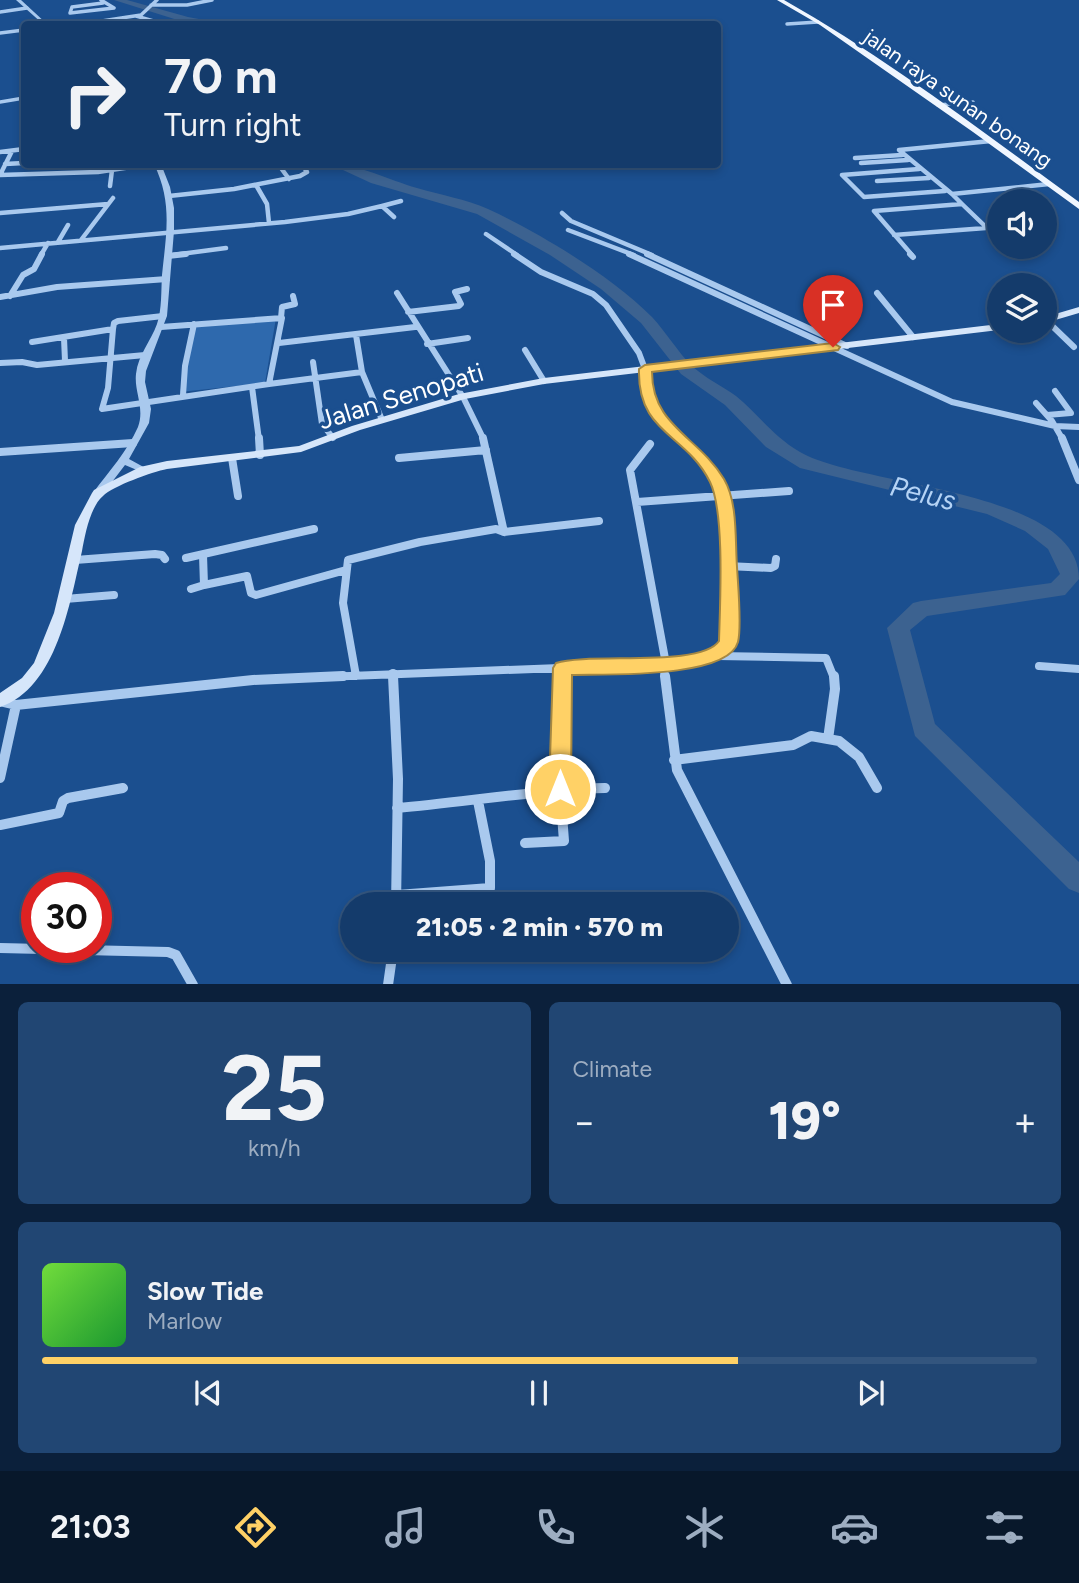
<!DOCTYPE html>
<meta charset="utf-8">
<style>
:root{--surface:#143b6b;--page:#214673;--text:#f1f3f6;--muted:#9dadc1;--line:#33557e;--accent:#ffd166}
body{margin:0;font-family:Figtree,sans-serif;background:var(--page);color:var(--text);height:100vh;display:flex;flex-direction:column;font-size:26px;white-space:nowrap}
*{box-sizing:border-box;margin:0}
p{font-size:23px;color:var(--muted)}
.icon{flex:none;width:38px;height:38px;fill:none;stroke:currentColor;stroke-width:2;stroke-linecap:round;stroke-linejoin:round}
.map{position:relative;height:984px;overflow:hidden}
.details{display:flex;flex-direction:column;gap:18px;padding:18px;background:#0b203b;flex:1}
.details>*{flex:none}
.hud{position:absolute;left:21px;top:21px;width:700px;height:147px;border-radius:7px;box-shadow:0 4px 10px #0003,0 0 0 2px var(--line);background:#143b6b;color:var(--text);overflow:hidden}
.controls{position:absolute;left:987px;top:189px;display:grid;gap:14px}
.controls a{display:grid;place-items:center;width:70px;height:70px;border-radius:50%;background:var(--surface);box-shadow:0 4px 10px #0003,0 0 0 2px var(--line);font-size:35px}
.speed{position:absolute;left:21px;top:872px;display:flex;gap:14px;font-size:35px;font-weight:700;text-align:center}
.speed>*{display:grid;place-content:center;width:91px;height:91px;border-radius:50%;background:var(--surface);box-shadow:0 4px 10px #0003,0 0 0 2px var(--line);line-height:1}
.speed .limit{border:10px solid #d22;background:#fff;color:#111}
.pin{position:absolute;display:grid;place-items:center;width:60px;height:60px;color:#fff;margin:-72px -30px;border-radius:50% 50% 50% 0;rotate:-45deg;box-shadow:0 0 7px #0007}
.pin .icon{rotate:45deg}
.me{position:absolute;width:77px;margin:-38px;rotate:0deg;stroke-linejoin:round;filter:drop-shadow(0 0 5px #0008)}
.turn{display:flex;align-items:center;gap:24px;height:147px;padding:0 28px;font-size:32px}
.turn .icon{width:91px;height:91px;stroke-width:2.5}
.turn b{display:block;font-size:49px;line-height:60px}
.big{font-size:52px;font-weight:800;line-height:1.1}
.details .card{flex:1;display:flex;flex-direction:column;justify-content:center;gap:10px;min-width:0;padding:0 24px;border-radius:10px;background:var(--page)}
.details .dial{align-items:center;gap:0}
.dial b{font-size:91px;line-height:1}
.song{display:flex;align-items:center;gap:21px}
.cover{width:84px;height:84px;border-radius:10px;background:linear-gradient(135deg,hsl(100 70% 55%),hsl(130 70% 35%))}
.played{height:7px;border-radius:4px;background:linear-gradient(90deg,var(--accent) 70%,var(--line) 70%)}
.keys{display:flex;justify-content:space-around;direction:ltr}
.heat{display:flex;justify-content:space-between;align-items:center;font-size:38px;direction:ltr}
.details .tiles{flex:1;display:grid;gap:18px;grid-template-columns:1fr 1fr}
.card:last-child{grid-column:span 2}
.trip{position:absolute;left:340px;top:892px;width:399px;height:70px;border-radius:35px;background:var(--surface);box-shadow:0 4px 10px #0003,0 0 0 2px var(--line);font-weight:800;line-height:70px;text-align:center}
.dock{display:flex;height:112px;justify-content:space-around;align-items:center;background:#08182b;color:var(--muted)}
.dock .icon{width:49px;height:49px}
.dock .current{color:var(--accent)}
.dock b{font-size:32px;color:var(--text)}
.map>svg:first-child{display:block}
.green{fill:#2e69ad}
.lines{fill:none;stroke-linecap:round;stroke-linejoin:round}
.river{fill:#3c6290;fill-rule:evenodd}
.minor-far4{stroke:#a9c9ee;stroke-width:3.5}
.minor-far3{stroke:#a9c9ee;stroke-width:4.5}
.minor-far2{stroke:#a9c9ee;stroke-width:6}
.minor-far1{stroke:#a9c9ee;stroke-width:8}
.minor{stroke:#a9c9ee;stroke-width:10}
.tertiary{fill:#a9c9ee;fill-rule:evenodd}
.secondary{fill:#d6e6fa;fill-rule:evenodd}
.primary{fill:#f0f6ff;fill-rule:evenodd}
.route{fill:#ffd166;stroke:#a68842;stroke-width:2}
.labels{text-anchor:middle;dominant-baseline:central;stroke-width:7;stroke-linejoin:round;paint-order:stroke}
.far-street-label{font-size:21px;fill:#fff;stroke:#1b4f8f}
.street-label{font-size:26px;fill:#fff;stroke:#1b4f8f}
.water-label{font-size:28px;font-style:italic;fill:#b5d3f5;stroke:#1b4f8f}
</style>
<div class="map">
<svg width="1079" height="985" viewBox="0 0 1079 985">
<rect width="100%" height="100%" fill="#1b4f8f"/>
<path class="green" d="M 276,318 L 265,383 L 180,392 L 197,322 Z"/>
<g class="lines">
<path class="river" d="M 114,0 L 127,0 L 188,17 L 226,24 L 187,23 Z
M 330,164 C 359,164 389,180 417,188 C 440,195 466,199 488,209 C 540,233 611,276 652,317 C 666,332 677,351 692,366 C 705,378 722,386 736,396 C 759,415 773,436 800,452 C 859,487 1079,488 1079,579 L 1065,595 L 927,616 L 910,630 L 935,724 L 1079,862 L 1079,893 L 1069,889 L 915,736 L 887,628 L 913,603 L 921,601 L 1051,583 L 1060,574 L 1048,549 L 1025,531 L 987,514 L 800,468 L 766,447 L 725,405 L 681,374 L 641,323 L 601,289 L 550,255 L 477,214 L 371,183 Z"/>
<path class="minor-far4" d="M 101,0 L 114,8 L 70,13 L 72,7 L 103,3
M 151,5 L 187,5 L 212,0
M 0,12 L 27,8
M 136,16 L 164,24
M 82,24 L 141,15 L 157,0
M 787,24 L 818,22
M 0,33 L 24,30
M 0,102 L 24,98
M 938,105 L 973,102"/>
<path class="minor-far3" d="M 991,141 L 899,150 L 952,194 L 1049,184
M 0,152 L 24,149
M 855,158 L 902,155
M 861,163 L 908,160
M 5,164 L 24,163
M 281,168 L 289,179
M 919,169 L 842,175 L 864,197 L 945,191
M 0,175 L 98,172 L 151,164
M 0,175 L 12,151
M 877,181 L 929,178
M 256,185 L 267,204 L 269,223
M 110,186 L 112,170
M 169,196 L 234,189 L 300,176 L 307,172 L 302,164
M 962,204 L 987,228
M 0,213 L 108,204
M 562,213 L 571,221 L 652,255
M 394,217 L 382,206 L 401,201
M 568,230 L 634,255
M 486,234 L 517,255
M 894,235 L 999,227
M 81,240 L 113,198
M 58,242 L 68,225
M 0,248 L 285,222 L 348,214 L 382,206
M 41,255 L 48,243
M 173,255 L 226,248
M 912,255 L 874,211 L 962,204 L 952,194"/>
<path class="minor-far2" d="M 514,254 L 541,272 L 593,294 L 606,305 L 639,353 L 645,369 L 648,400 L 656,416 L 683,440
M 629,254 L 952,402 L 1055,426 L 1079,427
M 647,254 L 847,346
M 910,254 L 913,257
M 168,256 L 186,254
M 397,293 L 463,397 L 484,440
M 877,293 L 913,337
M 10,296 L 23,275 L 34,269 L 42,254
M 0,297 L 57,287 L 167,279
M 408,312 L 459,306 L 461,304 L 455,292 L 467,289
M 281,318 L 282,307 L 295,304 L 293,296
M 1046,320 L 1074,347
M 113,329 L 108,388 L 102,409 L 269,384 L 282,318 L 161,327
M 356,335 L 362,372 L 382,420
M 64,338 L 65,361
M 32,342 L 113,329 L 114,323 L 118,321 L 163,316
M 279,343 L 415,327
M 427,344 L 468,338
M 525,350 L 544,381
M 313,362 L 322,424 L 333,438
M 0,363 L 22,362 L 37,365 L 145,355
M 269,384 L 362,372
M 252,387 L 259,440
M 183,395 L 185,366 L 194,324
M 1036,403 L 1052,421 L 1063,440
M 1047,415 L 1071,413 L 1055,391"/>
<path class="minor-far1" d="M 259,438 L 260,455
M 1062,438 L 1079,480
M 650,444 L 630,470 L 666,664
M 0,452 L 133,443
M 232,458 L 238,496
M 399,458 L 486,450
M 637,502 L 789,491
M 504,532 L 599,521
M 186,558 L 314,529
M 75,560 L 155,554 L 162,555 L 165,559
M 727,566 L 771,568 L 775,566 L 776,559
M 204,585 L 247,576 L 251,593 L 256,595 L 346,570
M 191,589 L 204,585 L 203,555
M 65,599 L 114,595
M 717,656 L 826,658 L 834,678
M 663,664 L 665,678
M 1039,666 L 1079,669
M 393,673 L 393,678
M 356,676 L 343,603 L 348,560 L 420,542 L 496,529 L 504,532 L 483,438
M 298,678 L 663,664 L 703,659 L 726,648 C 728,603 737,520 716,480 C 707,463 695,451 681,438
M 562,678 L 562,668"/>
<path class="minor" d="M 393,676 L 398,779 L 396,905
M 665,676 L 677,770 L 787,985
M 0,701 L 16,705 L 253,680 L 343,676
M 828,739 L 835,689 L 834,676
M 674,760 L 793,745 L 811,736 L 839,741 L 859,757 L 877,788
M 0,778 L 16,705
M 397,808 C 466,802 535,790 605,788
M 0,825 L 59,813 L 63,801 L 68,798 L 123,788
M 525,843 L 564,841 L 560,789 L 562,676
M 397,895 L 490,888 L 490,861 L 478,801
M 0,948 L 168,952 L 176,955 L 193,985
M 388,985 L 393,950"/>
<path class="tertiary" d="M 16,0 L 21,0 L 47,24 L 43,24 Z
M 154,164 L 161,164 L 170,187 L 174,208 L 174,231 L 167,316 L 146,371 L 145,382 L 151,409 L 149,423 L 129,459 L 149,470 L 144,473 L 125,465 L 102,495 L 98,496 L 93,493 C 109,471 127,452 138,427 C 145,408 134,392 136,374 C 138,355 151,341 157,324 C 162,309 161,291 162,275 C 166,235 173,203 154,164 Z"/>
<path class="secondary" d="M 1079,307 L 1079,313 L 1045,323 L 1045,317 Z
M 999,324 L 999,330 L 544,384 L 465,399 L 360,430 L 301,452 L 167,469 C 152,472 113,486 103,496 C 90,507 85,535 82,551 C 70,602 57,688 0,707 L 0,693 L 22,678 L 34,663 L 54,613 L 75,525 L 92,493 L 94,490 L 140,467 L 167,461 L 299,446 L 352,426 L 459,394 L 544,378 Z"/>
<path class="primary" d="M 777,0 L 784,0 C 888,59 983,132 1079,202 L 1079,209 L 973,132 L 820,25 Z"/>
</g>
<path class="route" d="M 833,343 L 840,347 L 838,350 L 652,372 C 652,426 698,436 724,479 C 738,503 735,539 737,567 C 738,585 742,626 738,642 C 728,679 604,674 572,675 L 571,789 L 568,796 L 560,798 L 552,796 L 549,789 L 553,668 L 556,663 C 589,652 701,668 719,641 C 720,604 725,513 710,482 C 686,433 637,434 639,369 L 645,365 Z"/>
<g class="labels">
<g class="far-street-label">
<text transform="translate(958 98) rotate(35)">jalan raya sunan bonang</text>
</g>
<g class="street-label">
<text transform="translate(401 396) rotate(-17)">Jalan Senopati</text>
</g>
<g class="water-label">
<text transform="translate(923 493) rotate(14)">Pelus</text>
</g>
</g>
</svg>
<div class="controls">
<a><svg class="icon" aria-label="sound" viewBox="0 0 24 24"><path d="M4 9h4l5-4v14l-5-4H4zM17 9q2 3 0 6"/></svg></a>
<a><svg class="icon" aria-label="layers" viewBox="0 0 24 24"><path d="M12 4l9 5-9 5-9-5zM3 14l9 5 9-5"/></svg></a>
</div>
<div class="speed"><div class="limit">30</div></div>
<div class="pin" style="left:833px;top:347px;background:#d93025"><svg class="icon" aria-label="arrive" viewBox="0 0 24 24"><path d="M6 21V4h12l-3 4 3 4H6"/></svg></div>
<svg class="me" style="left:560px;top:789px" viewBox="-20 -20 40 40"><circle r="17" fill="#ffd166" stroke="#fff" stroke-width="3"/><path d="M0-11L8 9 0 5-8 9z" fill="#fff"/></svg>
<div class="trip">21:05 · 2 min · 570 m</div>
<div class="hud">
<div class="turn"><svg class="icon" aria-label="right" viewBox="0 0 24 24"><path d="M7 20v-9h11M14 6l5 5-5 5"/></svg><div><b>70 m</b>Turn right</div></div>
</div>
</div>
<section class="details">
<div class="tiles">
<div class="card dial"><b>25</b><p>km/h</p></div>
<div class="card"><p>Climate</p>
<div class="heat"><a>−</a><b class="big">19°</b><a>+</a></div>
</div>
<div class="card">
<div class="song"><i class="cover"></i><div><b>Slow Tide</b><p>Marlow</p></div></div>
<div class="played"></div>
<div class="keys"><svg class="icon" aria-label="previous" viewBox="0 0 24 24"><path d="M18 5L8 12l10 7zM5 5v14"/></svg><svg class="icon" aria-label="pause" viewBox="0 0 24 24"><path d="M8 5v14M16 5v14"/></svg><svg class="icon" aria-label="next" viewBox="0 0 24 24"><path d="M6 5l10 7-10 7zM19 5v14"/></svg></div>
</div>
</div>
</section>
<nav class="dock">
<b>21:03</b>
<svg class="icon current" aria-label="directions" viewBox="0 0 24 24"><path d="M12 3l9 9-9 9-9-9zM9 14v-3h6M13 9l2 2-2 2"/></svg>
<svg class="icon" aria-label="music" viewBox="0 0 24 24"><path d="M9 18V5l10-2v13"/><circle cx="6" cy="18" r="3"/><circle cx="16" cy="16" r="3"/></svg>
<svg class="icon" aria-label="phone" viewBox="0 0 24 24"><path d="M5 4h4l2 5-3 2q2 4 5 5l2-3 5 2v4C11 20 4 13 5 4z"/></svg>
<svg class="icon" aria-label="climate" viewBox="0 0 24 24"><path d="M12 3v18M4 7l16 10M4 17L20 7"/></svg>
<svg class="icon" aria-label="car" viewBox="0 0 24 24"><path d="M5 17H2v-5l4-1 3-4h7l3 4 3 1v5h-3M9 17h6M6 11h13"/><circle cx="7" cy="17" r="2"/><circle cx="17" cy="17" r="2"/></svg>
<svg class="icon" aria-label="filters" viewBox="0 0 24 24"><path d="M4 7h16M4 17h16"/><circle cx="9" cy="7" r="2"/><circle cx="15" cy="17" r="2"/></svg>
</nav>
